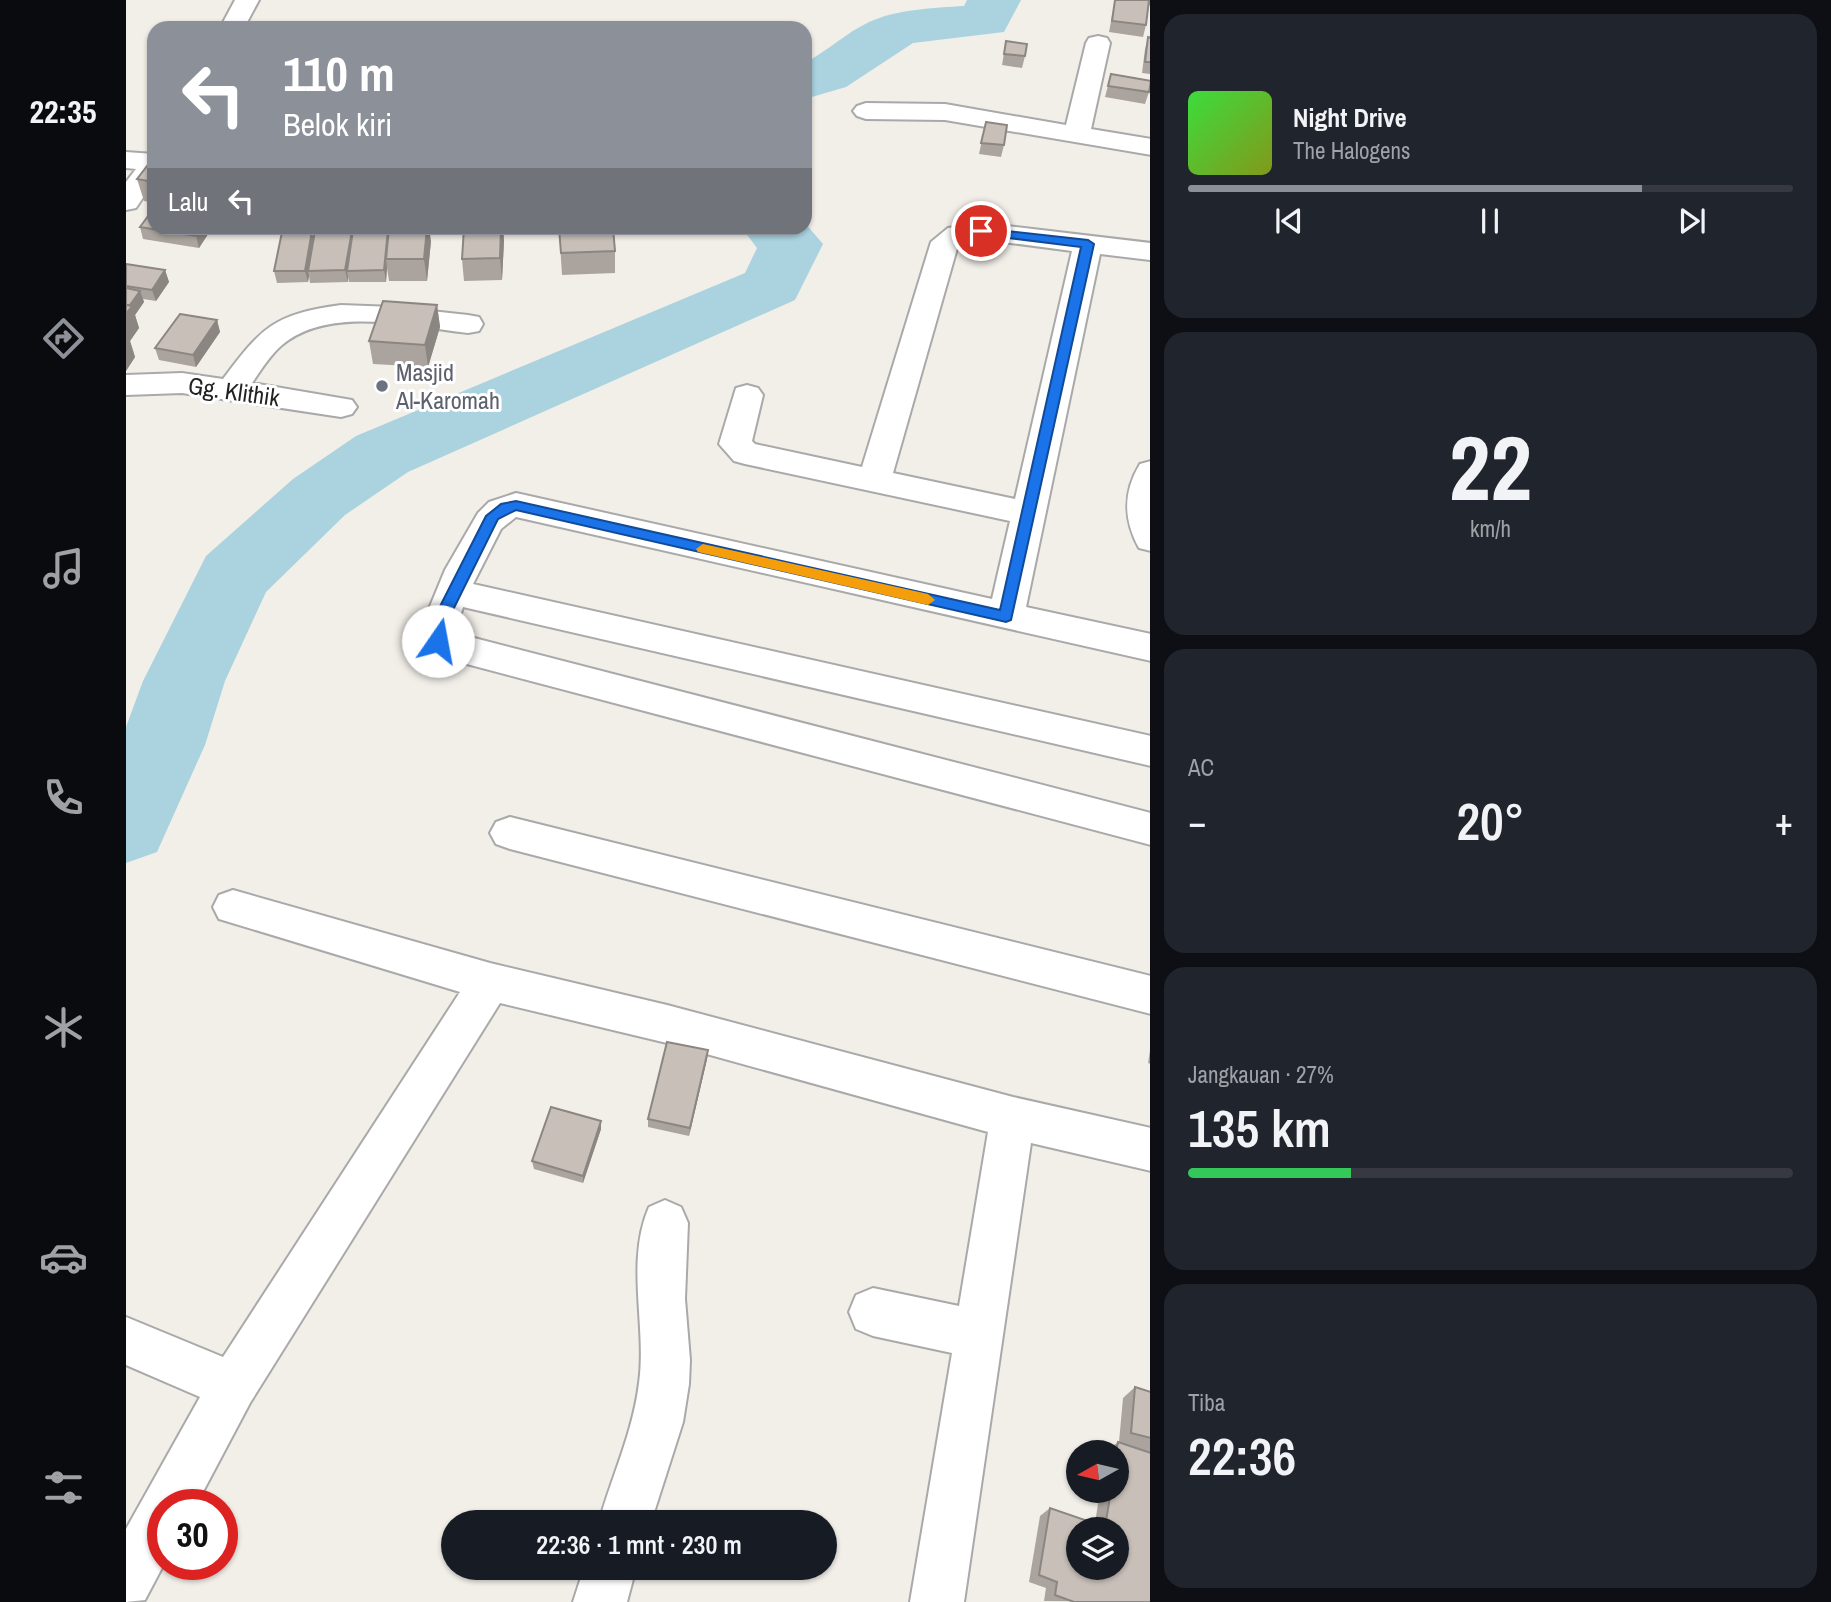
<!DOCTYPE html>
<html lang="id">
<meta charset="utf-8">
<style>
:root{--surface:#171b24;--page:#20242c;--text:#f1f3f6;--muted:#9ea1a6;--line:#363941;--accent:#8c9099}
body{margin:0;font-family:"Archivo Narrow",sans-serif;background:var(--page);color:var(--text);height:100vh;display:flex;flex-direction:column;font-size:26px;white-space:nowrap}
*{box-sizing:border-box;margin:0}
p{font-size:23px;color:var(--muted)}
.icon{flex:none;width:38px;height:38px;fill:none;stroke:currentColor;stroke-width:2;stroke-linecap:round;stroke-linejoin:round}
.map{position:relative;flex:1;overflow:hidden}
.details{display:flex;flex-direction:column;gap:14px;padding:14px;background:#0d0f14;width:681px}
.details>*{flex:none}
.banner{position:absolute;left:21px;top:21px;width:665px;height:214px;border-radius:21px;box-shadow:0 2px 5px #0004;background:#8c9099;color:#fff;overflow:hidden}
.needle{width:46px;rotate:262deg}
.buttons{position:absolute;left:940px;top:1440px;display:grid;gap:14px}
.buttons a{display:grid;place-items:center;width:63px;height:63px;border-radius:50%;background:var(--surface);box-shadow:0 2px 5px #0004;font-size:35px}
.speed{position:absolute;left:21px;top:1489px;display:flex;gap:14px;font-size:35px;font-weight:700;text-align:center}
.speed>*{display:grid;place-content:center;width:91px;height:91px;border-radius:50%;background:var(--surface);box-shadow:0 2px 5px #0004;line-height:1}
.speed .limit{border:10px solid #d22;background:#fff;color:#111}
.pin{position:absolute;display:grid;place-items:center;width:60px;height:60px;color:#fff;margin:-30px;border:4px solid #fff;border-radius:50%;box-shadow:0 2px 7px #0007}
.me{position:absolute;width:77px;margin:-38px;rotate:12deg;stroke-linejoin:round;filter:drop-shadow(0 0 5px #0008)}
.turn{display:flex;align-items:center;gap:24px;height:147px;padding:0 21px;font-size:32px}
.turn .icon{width:91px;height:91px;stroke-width:2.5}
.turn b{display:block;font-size:49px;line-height:60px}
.then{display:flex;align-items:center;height:66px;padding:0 21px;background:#0003;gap:14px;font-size:26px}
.big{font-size:52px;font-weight:600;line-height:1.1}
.details .tile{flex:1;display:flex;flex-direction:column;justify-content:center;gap:10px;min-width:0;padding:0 24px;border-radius:21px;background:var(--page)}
.details .dial{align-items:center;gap:0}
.dial b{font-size:91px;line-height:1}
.song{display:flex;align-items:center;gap:21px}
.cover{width:84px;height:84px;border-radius:10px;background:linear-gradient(135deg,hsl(120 70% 55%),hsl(70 70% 35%))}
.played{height:7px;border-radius:4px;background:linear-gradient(90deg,var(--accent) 75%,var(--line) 75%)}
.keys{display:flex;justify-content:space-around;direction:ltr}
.heat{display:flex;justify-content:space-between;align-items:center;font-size:38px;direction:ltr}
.charge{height:10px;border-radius:5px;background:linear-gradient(90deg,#34c759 27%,var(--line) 0)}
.trip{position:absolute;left:315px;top:1510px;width:396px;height:70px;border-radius:35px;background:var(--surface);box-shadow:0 2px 5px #0004;font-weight:600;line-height:70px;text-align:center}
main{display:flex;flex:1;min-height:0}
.menu{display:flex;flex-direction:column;width:126px;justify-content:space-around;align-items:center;background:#090b0e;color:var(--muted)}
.menu .icon{width:49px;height:49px}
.menu .active{color:var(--accent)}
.menu b{font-size:32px;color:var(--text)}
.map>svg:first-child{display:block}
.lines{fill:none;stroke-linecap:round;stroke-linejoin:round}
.river{fill:#aad3df;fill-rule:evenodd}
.minor-casing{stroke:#a9a9a9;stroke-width:4}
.minor{fill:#fff;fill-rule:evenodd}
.wall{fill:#aba49e}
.shaded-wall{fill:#8b8681}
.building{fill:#c7bfb8;stroke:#8b8681;stroke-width:2;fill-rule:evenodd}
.route{fill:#1a73e8;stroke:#114b97;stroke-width:2}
.slow{fill:#f59e0b}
.worship-dot{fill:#6b7280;stroke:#fff;stroke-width:2.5}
.labels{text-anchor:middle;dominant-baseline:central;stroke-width:6;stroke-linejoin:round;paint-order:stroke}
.worship-label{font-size:24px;fill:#5b616d;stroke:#fff;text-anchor:start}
.street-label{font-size:24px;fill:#222;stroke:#fff}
</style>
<main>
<nav class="menu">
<b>22:35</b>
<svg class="icon active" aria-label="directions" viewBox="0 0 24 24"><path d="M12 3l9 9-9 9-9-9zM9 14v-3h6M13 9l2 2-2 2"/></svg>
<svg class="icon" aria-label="music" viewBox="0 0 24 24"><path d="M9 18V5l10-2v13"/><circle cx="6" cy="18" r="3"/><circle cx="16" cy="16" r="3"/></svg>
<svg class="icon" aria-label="phone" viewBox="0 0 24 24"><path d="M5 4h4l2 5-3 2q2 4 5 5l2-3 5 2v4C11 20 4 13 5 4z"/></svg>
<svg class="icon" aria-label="climate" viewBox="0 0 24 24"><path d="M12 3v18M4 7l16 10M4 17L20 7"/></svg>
<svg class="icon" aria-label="car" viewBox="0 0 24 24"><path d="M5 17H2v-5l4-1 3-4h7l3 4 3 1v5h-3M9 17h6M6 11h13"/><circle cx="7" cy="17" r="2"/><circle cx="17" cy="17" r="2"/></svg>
<svg class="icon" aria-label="filters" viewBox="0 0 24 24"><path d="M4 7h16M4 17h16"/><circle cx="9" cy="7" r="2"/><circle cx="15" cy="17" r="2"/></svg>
</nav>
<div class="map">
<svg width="1025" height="1602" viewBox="0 0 1025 1602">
<rect width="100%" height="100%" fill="#f2efe9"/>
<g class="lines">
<path class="river" d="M 841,0 L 895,0 L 878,32 L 787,43 L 720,87 L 679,99 L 679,63 C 701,51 720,33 743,22 C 772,9 807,8 838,6 Z
M 679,223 L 697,244 L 669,300 L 282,472 L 219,515 L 140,592 L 99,681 L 79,745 L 31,852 L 0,863 L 0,727 L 17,681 L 80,556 L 167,479 L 230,436 L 619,273 L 631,248 L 616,228 L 679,228 Z"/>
<g class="minor-casing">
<path id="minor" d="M 109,0 L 133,0 L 118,28 L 94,28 Z
M 972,36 L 981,38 L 984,43 L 965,129 L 1025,139 L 1025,155 L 819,120 L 740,119 L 731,116 L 727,111 L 731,106 L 740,103 L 819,104 L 940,125 L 960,43 L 963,38 Z
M 0,152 L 28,154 L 28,181 L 10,208 L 0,210 L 0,182 L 10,169 L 0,168 Z
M 855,223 L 1025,243 L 1025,260 L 974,254 L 900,607 L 1025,634 L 1025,661 L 390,517 L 375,529 L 347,584 L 1025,736 L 1025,766 L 337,607 L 329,633 L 1025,813 L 1025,845 L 303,654 L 293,633 L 319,570 L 352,513 L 363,502 L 390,493 L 866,599 L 884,521 L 619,464 L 608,461 L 593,444 L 610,388 L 621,385 L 632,388 L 637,395 L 626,441 L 629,444 L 736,467 L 805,242 L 822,228 ZM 855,239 L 946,251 L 889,499 L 767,473 L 832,245 L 841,240 Z
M 215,305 L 268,307 L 342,315 L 353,317 L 357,324 L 353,331 L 342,333 C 286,327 204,305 156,345 C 144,355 135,370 126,383 L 226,400 L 231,407 L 226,414 L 215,417 L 56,393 L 0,395 L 0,375 L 56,373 L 97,379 C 136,327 148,314 215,305 Z
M 1025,461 L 1025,551 L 1013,548 C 997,519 997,492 1014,464 Z
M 384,817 L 1025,976 L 1025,1014 L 384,849 L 370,844 L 364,833 L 370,822 Z
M 107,890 L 364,963 L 541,1005 L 887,1097 L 1025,1128 L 1025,1171 L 905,1143 L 838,1602 L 784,1602 L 826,1353 L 747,1336 L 730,1329 L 723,1312 L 730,1295 L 747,1288 L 833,1306 L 862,1132 L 541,1043 L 374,1003 L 124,1403 L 70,1505 L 37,1505 L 38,1564 L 19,1600 L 0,1602 L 0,1529 L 74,1397 L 0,1365 L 0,1317 L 97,1357 L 334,992 L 93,919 L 87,907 L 93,895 Z
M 539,1200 L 555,1207 L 562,1223 L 559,1299 L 564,1360 L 563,1384 L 557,1422 L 525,1522 L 473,1522 C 486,1476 507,1432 513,1383 C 521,1326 499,1262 523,1207 Z
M 458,1568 L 510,1568 L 501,1602 L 447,1602 Z"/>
</g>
<use href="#minor" class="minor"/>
</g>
<path class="wall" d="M 989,0 L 1025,0 L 1025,6 L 1022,5 L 1020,25 L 1017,37 L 983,32 Z
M 1022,37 L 1025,38 L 1025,74 L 1016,73 L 1019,49 Z
M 880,41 L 899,56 L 896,68 L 876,65 Z
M 985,74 L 1023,92 L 1019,104 L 979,97 Z
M 860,122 L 878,145 L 875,157 L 853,154 Z
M 28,157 L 28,203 L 18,201 L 11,179 Z
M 14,227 L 86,228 L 73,248 L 17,239 Z
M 338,228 L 377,228 L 378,241 L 376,280 L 338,281 L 336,259 Z
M 433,228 L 489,251 L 489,273 L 436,275 Z
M 186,231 L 187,239 L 226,231 L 227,236 L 263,233 L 305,241 L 301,281 L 263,281 L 261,268 L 260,282 L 223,282 L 222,277 L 222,282 L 184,283 L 183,276 L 182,282 L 151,283 L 148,271 Z
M 0,264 L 39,270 L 43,282 L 30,301 L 17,299 L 18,302 L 9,315 L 13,328 L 4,341 L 9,357 L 0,371 Z
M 311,305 L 314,327 L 302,367 L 247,364 L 243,341 Z
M 91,320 L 94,332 L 70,367 L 33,360 L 29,348 Z
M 1025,1044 L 1025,1064 L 1022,1063 Z
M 582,1050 L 581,1059 L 563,1136 L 522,1127 L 522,1119 Z
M 475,1121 L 475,1129 L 457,1183 L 408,1169 L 406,1161 Z
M 1009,1387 L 1025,1392 L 1025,1452 L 993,1442 L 997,1398 Z
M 992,1442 L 1025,1602 L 918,1601 L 920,1588 L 903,1582 L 914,1516 L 924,1508 L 969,1523 L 974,1491 L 990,1491 L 990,1452 L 980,1452 Z"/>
<path class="shaded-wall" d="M 76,228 L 86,228 L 73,248 L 70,236 Z
M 301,228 L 303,228 L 305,241 L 301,281 L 298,259 Z
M 375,228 L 377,228 L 378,241 L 376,280 L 374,258 Z
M 262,230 L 260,259 L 261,268 L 260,282 L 258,270 Z
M 186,231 L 188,243 L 182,271 L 183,276 L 182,282 L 179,271 Z
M 226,231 L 228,242 L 221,271 L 222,277 L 222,282 L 219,270 Z
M 39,270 L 43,282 L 30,301 L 26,290 Z
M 14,291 L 18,302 L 9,315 L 13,328 L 4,341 L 9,357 L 0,371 L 0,310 Z
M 311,305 L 314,327 L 302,367 L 299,345 Z
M 91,320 L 94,332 L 70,367 L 67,355 Z
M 582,1050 L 581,1059 L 563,1136 L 564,1128 Z
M 475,1121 L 475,1129 L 457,1183 L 457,1176 Z"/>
<path class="building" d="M 989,0 L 1023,0 L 1020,25 L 986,21 Z
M 1022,37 L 1025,38 L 1025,62 L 1019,62 Z
M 880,41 L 901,44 L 899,56 L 878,54 Z
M 985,74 L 1025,81 L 1023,92 L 982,86 Z
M 860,122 L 881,125 L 878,145 L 855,143 Z
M 28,157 L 28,182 L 11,179 Z
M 28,208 L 28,228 L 76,228 L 70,236 L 14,227 Z
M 263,228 L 301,228 L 298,259 L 260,259 Z
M 338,228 L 375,228 L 374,258 L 336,259 Z
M 433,228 L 487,228 L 489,251 L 435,253 Z
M 227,230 L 262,230 L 258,270 L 221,271 Z
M 186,231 L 179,271 L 148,271 L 156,232 Z
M 189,231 L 226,231 L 219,270 L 182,271 Z
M 0,264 L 39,270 L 26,290 L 0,286 Z
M 0,288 L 14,291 L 4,305 L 0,305 Z
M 257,301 L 311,305 L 299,345 L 243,341 Z
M 0,305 L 6,306 L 0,314 Z
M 54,314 L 91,320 L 67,355 L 29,348 Z
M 541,1042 L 582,1050 L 564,1128 L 522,1119 Z
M 425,1107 L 475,1121 L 457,1176 L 406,1161 Z
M 1009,1387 L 1025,1392 L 1025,1438 L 1005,1433 Z
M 992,1442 L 1025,1453 L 1025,1602 L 948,1602 L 929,1595 L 931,1582 L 913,1575 L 924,1508 L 979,1527 L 985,1491 L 990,1491 L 990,1452 ZM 952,1530 L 990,1530 L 990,1568 L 952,1568 Z"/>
<path class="route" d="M 855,228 L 962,240 L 968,244 L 885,620 L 880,622 L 390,510 L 372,519 L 320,624 L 318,645 L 307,645 L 305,624 L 360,516 L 375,504 L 390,501 L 874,610 L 955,247 L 851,234 L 850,231 Z"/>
<path class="slow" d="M 577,544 L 802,594 L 809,600 L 802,605 L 572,552 L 570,549 Z"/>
<circle class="worship-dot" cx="256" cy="386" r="7"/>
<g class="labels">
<g class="worship-label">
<text x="270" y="372">Masjid<tspan x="270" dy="28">Al-Karomah</tspan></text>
</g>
<g class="street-label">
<text transform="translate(108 391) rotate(8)">Gg. Klithik</text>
</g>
</g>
</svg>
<div class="buttons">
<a><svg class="needle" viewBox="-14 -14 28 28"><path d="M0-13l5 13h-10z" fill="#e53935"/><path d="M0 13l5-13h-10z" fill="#9ea1a6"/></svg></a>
<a><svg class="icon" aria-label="layers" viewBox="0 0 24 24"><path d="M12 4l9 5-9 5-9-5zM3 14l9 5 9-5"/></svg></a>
</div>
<div class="speed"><div class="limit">30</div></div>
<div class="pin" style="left:855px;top:231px;background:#d93025"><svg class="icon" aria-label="arrive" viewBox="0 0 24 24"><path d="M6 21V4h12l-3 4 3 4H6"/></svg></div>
<svg class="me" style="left:312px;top:641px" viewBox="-20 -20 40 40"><circle r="19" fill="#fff"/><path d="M0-13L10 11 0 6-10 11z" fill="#1a73e8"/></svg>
<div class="trip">22:36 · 1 mnt · 230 m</div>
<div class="banner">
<div class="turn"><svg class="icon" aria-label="left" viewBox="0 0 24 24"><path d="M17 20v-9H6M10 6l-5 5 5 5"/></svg><div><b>110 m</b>Belok kiri</div></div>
<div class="then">Lalu<svg class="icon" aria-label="left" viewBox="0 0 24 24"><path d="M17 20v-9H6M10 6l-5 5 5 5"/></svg></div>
</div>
</div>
<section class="details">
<div class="tile">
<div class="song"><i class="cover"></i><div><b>Night Drive</b><p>The Halogens</p></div></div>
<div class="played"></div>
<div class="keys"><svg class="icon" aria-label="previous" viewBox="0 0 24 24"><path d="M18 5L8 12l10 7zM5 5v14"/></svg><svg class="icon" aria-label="pause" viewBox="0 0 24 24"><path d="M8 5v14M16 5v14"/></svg><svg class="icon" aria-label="next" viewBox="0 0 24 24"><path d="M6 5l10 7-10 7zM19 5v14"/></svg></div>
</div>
<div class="tile dial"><b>22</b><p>km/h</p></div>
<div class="tile"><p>AC</p>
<div class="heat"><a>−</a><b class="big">20°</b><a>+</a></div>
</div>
<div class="tile"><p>Jangkauan · 27%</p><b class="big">135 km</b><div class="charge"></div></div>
<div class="tile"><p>Tiba</p><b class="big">22:36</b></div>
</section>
</main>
